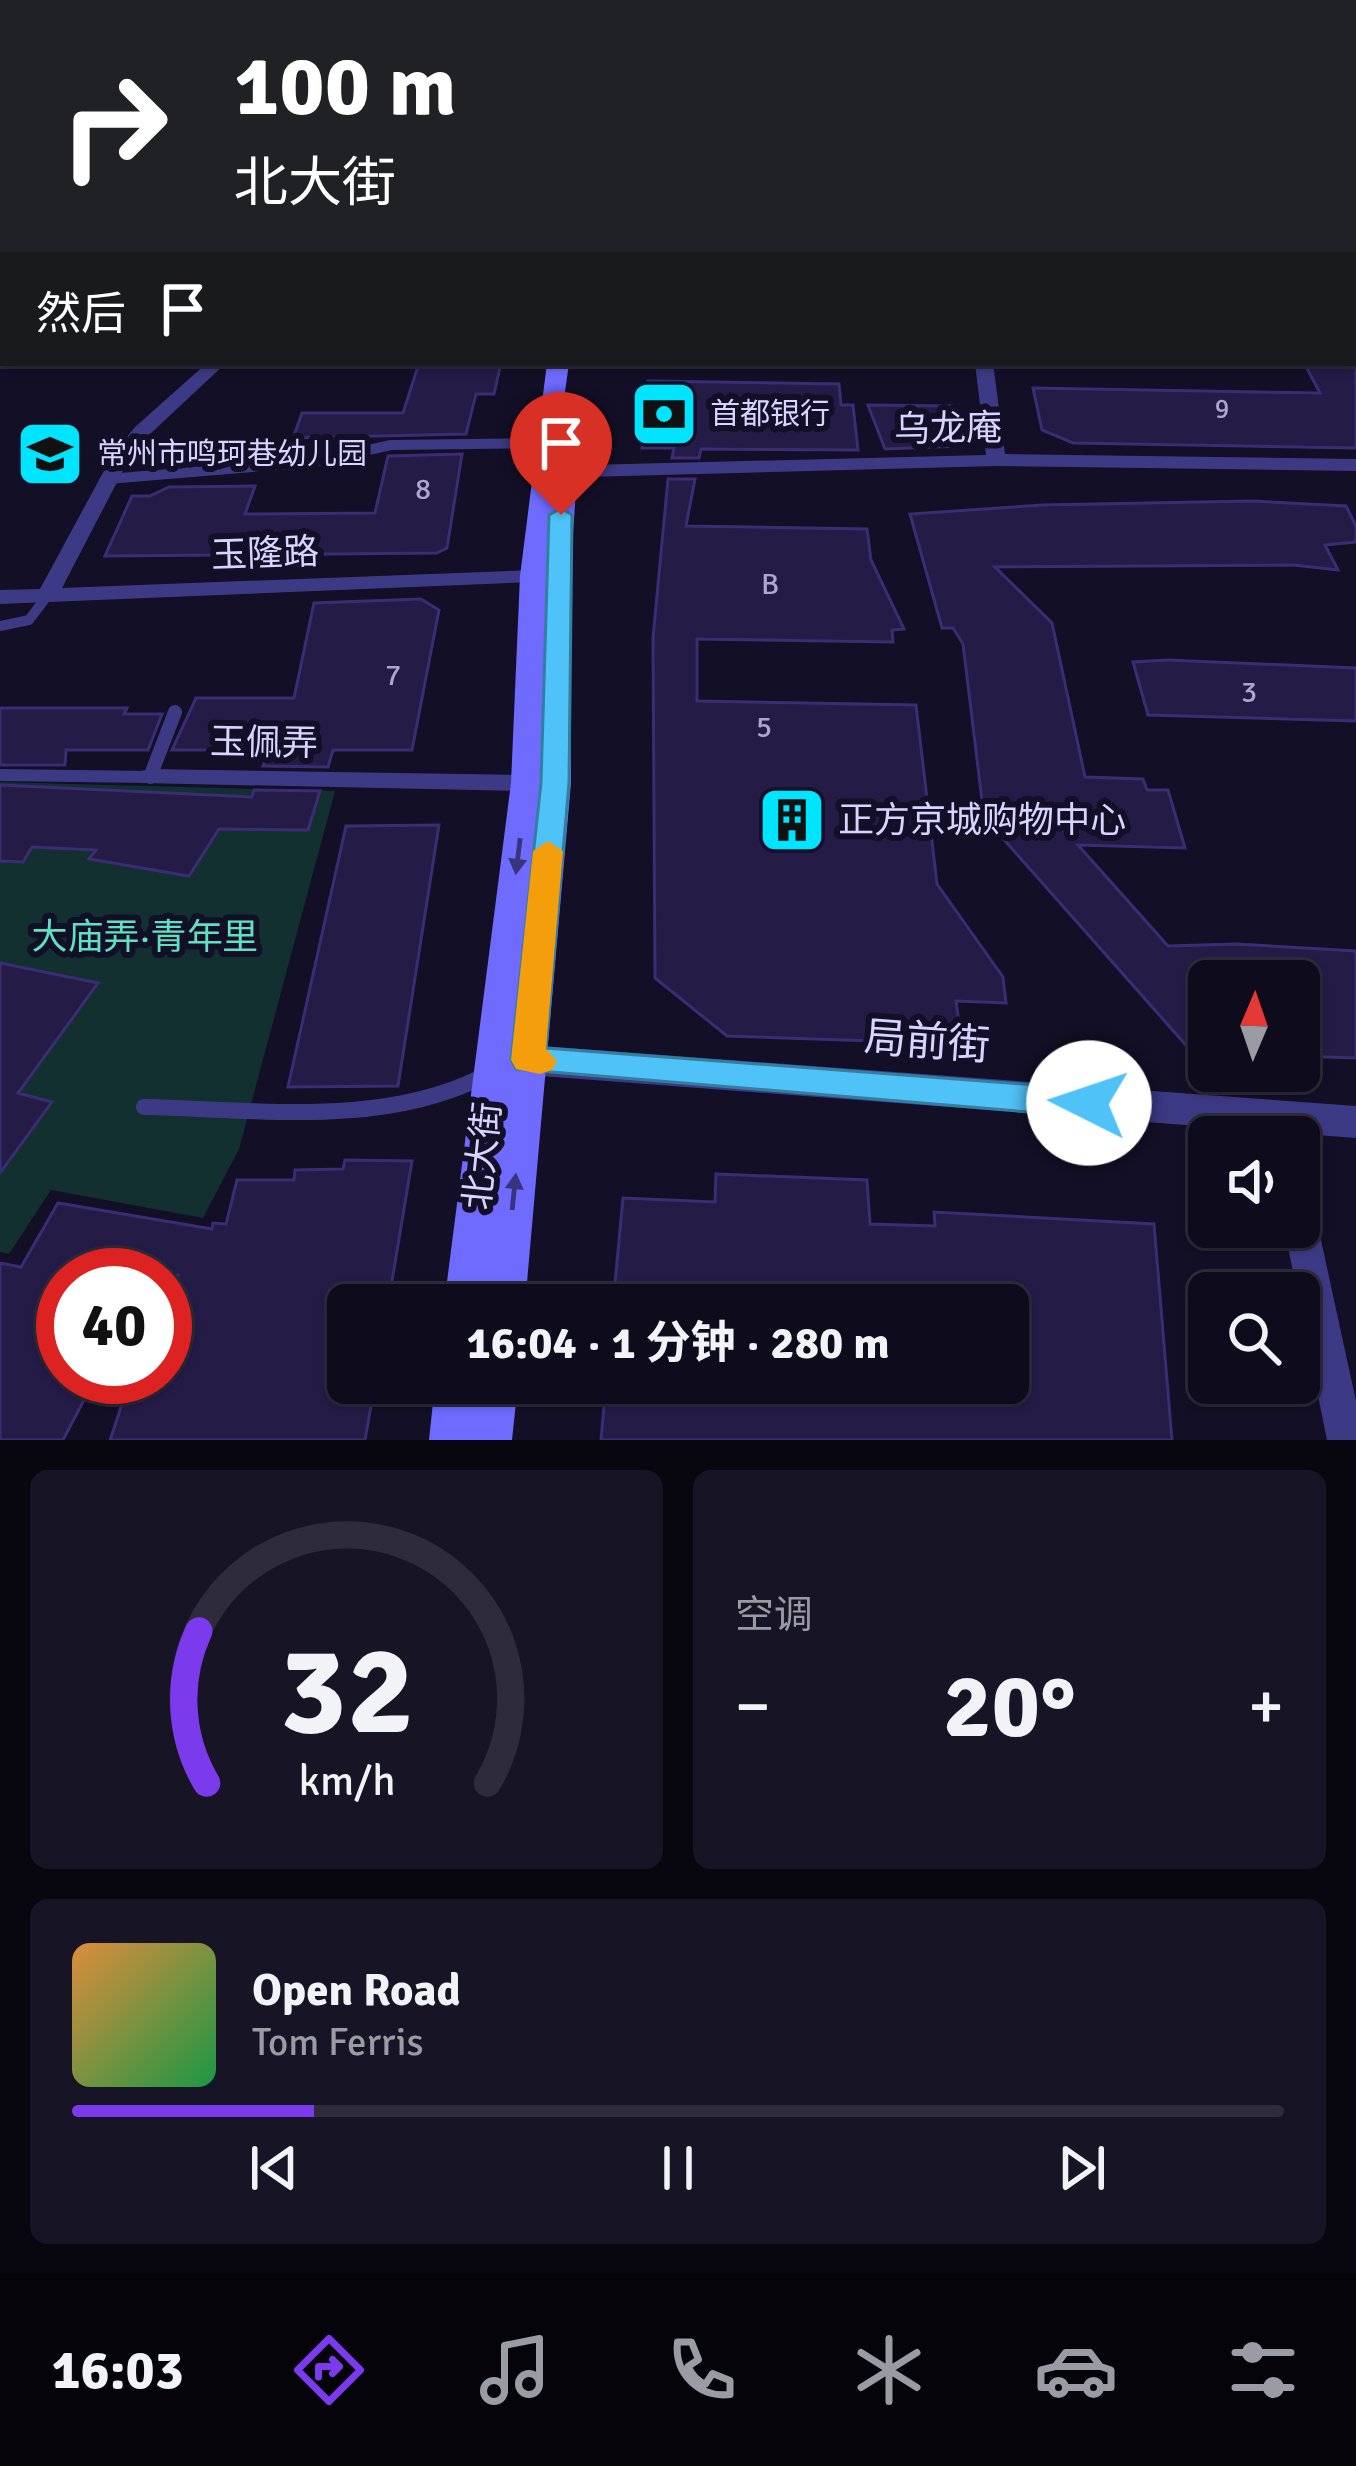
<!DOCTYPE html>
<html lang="zh">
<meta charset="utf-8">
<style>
:root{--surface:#0e0b1c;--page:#171425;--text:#f1f3f6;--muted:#9b9ba3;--line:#2e2b3b;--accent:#7c3aed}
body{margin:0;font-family:Signika,"Noto Sans SC",sans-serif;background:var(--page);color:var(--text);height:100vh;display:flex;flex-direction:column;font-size:45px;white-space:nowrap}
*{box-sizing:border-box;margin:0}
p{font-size:39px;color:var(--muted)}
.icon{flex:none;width:66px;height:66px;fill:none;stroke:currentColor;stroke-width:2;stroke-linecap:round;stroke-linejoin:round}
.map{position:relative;height:1440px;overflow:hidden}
.details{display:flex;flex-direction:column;gap:30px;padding:30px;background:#08060f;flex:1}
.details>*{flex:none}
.hud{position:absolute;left:0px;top:0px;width:1356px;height:366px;box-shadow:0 3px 9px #0004,0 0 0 3px var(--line);background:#202124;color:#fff;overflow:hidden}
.needle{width:78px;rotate:2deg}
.fabs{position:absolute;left:1188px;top:960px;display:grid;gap:24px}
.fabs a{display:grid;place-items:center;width:132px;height:132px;border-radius:18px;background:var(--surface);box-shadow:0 3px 9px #0004,0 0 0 3px var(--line);font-size:60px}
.speed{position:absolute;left:36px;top:1248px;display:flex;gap:24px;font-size:60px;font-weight:700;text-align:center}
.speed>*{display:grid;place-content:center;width:156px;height:156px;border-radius:50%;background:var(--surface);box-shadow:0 3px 9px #0004,0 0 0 3px var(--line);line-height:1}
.speed .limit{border:18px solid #d22;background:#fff;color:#111}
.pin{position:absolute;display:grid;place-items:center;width:102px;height:102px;color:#fff;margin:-123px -51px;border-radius:50% 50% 50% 0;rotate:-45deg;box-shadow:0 0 12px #0007}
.pin .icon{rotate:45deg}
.me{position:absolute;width:132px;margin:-66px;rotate:274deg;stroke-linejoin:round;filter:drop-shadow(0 0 9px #0008)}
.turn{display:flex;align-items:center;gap:42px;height:252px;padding:0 36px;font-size:54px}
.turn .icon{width:156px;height:156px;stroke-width:2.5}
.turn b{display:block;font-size:84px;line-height:102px}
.then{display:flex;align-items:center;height:114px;padding:0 36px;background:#0003;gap:24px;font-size:45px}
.big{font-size:90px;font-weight:700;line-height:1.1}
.details .card{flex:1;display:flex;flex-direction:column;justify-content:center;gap:18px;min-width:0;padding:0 42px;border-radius:18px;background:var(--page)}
.details .dial{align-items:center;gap:0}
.dial svg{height:312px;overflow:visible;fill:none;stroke:var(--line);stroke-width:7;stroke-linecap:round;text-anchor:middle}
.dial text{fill:var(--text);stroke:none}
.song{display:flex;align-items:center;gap:36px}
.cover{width:144px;height:144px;border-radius:18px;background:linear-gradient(135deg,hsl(30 70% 55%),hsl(140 70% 35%))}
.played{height:12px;border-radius:6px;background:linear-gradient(90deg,var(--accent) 20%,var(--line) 20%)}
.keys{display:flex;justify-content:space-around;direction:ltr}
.heat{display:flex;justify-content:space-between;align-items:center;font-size:66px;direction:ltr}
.details .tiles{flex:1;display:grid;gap:30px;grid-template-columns:1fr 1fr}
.card:last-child{grid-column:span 2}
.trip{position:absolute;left:327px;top:1284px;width:702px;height:120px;border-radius:18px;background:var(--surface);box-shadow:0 3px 9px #0004,0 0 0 3px var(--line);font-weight:700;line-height:120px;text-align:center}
.dock{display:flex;height:192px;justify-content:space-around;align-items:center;background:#06040b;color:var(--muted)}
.dock .icon{width:84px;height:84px}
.dock .selected{color:var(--accent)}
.dock b{font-size:54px;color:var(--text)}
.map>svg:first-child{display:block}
.green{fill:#12302f}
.building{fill:#241b47;stroke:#3b2d73;stroke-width:3}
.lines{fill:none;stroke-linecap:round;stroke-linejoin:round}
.service-far3{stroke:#3d3a85;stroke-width:6}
.service-far2{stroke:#3d3a85;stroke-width:10}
.service-far1{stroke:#3d3a85;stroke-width:14}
.service{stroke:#3d3a85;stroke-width:16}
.pedestrian{fill:#3d3a85;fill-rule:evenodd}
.minor{fill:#3d3a85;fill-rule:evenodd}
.tertiary{fill:#3d3a85;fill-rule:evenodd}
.secondary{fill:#6f6bff;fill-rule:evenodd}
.oneway{fill:#38347d}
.route{fill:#4fc3f7;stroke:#337fa1;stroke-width:3}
.slow{fill:#f59e0b}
.labels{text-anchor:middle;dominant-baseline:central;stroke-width:12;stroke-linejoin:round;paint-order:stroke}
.far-number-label{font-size:27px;fill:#aca6d1}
.far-poi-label{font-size:30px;fill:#d9d4ff;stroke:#130f26;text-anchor:start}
.number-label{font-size:30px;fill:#aca6d1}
.street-label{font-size:36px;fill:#d9d4ff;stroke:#130f26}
.poi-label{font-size:36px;fill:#d9d4ff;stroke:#130f26;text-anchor:start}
.park-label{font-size:36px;fill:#5fe0c0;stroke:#130f26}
.near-street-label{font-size:42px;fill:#d9d4ff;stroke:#130f26}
</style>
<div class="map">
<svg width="1356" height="1440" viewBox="0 0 1356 1440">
<rect width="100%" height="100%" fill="#130f26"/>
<path class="green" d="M 0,782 L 335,791 L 239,1149 L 203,1218 L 51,1190 L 9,1254 L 0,1252 Z"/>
<path class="building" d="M 419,363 L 501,363 L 494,394 L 476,394 L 466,434 L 293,438 L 302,413 L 403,413 Z
M 1304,363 L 1356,363 L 1356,448 L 1073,443 L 1042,430 L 1033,388 L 1320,393 Z
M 648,381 L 839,384 L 841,405 L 853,405 L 858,450 L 701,449 L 699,458 L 672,458 L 674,448 L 642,448 Z
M 868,405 L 952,406 L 958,446 L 885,449 Z
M 462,454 L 447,548 L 437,553 L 105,556 L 132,496 L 150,496 L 169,487 L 255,486 L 245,514 L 375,513 L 388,456 Z
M 668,479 L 695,479 L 686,526 L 867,529 L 871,560 L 904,629 L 892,630 L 893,642 L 697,639 L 697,701 L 916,705 L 937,884 L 1003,977 L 1006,1003 L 956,1001 L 962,1044 L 727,1036 L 655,978 L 653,638 Z
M 1253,501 L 1346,506 L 1356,526 L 1356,542 L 1325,545 L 1338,570 L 1293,565 L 995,567 L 1052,623 L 1085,777 L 1143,779 L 1147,790 L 1168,790 L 1185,848 L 1078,845 L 1168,946 L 1236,944 L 1356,951 L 1356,1058 L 1299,1056 L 1299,981 L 1209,981 L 1209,1053 L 1192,1052 L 984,817 L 963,644 L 953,628 L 942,628 L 910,514 L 1042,505 Z
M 421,599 L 439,610 L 412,750 L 333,750 L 328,767 L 263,766 L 269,750 L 172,750 L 196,698 L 294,698 L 314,603 Z
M 1168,660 L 1356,668 L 1356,721 L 1148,715 L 1133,662 Z
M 0,708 L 127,708 L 124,714 L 162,714 L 148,750 L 66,750 L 65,765 L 0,765 Z
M 0,785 L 252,797 L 254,790 L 320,791 L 308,830 L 219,829 L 189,876 L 89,859 L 96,850 L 32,847 L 23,862 L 0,861 Z
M 439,825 L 398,1086 L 288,1087 L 346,826 Z
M 0,963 L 98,983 L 18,1093 L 52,1102 L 0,1173 Z
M 345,1160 L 412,1161 L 388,1305 L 348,1305 L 348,1383 L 375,1383 L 365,1440 L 110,1440 L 131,1377 L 165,1377 L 165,1325 L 178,1275 L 63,1275 L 63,1377 L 96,1377 L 63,1440 L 0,1440 L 0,1263 L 21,1267 L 58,1203 L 212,1229 L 213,1223 L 226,1224 L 237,1180 L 294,1180 L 295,1170 L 343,1169 Z
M 716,1174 L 867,1180 L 870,1224 L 935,1226 L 934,1212 L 1154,1224 L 1172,1440 L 601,1440 L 606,1383 L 1008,1383 L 1008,1305 L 613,1305 L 623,1198 L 715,1202 Z"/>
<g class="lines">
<path class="service-far3" d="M 373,0 L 420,3"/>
<path class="service-far2" d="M 108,479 L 314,462 L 391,445 L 546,443
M 0,626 L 29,620 L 47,596"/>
<path class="service-far1" d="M 150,777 L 175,712"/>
<path class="service" d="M 144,1107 C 255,1109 380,1128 482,1077"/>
<path class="pedestrian" d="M 0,769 L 150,771 L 159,777 L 150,783 L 0,781 Z"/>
<path class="minor" d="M 1012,0 L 1022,0 L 1022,3 L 1012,3 Z
M 1353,98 L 1356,98 L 1356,106 L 1353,106 Z
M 0,202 L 3,202 L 3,210 L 0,210 Z
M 3,230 L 3,241 L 0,242 L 0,231 Z
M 207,363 L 226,363 L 149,435 L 128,461 L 62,588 L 533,570 L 544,576 L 533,582 L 0,604 L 0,590 L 40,589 L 112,456 L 135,427 Z
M 975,363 L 993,363 L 1005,454 L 1356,459 L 1356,471 L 996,466 L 549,478 L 539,472 L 549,466 L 986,455 Z
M 150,769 L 527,775 L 540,783 L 527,791 L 141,783 L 137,777 L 141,771 Z
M 1299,1203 L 1311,1207 L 1316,1217 L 1356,1401 L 1356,1440 L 1327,1440 L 1284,1227 L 1299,1227 Z"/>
<path class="tertiary" d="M 1295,0 L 1309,0 L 1311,3 L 1297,3 Z
M 1353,247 L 1356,248 L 1356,267 L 1353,266 Z
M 528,1045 L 1356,1106 L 1356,1138 L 528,1075 L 507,1081 L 494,1076 L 488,1066 L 494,1056 Z"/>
<path class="secondary" d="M 655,0 L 669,0 L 654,3 Z
M 0,149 L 3,149 L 3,159 L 0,159 Z
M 1353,225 L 1356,226 L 1356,238 L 1353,237 Z
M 547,363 L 569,363 L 560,429 L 576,429 L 580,434 L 570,576 L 571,783 L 525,1305 L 444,1305 L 511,783 L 520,576 Z
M 435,1383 L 518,1383 L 512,1440 L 429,1440 Z"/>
</g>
<defs><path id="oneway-solid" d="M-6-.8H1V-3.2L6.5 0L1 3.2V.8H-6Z" transform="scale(3)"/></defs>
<g class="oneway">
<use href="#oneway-solid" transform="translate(518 856) rotate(97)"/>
<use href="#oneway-solid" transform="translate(514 1192) rotate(-84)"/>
</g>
<path class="route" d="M 561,508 L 572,515 L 569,783 L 546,1048 L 1089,1089 L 1102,1093 L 1107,1103 L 1102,1113 L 1089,1117 L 516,1069 L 511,1060 L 541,783 L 549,515 Z"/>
<path class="slow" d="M 548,841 L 563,851 L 546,1049 L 557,1061 L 552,1070 L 540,1074 L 516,1069 L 511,1060 L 533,851 Z"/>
<defs>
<g id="bank-square" transform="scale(3.45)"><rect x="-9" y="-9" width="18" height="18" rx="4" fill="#00e5ff" stroke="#130f26"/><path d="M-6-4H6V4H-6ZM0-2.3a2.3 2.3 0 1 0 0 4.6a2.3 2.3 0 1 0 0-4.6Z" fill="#111"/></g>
<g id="school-square" transform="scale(3.45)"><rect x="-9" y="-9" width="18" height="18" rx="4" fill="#00e5ff" stroke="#130f26"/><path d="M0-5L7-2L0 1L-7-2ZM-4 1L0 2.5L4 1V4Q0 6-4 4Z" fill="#111"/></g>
<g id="building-square" transform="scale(3.45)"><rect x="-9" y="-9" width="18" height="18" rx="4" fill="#00e5ff" stroke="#130f26"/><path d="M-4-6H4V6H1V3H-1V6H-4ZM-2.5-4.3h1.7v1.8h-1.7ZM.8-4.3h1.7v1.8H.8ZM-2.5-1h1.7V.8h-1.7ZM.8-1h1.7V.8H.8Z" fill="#111"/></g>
</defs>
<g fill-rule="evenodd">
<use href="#bank-square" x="664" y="414"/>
<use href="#school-square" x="50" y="454"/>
<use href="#building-square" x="792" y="820"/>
</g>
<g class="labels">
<g class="far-number-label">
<text x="1222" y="409">9</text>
</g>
<g class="far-poi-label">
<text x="710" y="414">首都银行</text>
<text x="97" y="454">常州市鸣珂巷幼儿园</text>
</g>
<g class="number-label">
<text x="423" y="489">8</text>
<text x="770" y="584">B</text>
<text x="393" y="675">7</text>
<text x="1249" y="692">3</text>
<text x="764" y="727">5</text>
</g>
<g class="street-label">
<text transform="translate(948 429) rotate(-1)">乌龙庵</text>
<text transform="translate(265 554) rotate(-2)">玉隆路</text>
<text transform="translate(264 743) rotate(1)">玉佩弄</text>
<text transform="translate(483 1156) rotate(-84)">北大街</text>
</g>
<g class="poi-label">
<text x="838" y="820">正方京城购物中心</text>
</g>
<g class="park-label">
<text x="145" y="937">大庙弄·青年里</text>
</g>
<g class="near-street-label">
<text transform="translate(927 1042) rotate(4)">局前街</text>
</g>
</g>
</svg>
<div class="fabs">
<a><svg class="needle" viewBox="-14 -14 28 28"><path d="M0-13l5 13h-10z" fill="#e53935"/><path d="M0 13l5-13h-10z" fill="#9b9ba3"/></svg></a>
<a><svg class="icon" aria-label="sound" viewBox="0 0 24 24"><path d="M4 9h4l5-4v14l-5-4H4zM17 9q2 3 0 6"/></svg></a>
<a><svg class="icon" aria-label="search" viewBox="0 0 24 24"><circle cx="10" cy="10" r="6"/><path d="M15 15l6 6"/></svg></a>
</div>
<div class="speed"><div class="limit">40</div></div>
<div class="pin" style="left:561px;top:515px;background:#d93025"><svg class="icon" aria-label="arrive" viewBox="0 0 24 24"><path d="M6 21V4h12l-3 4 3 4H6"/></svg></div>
<svg class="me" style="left:1089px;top:1103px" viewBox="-20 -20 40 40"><circle r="19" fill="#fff"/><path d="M0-13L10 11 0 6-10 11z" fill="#4fc3f7"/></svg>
<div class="trip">16:04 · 1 分钟 · 280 m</div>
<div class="hud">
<div class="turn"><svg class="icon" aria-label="right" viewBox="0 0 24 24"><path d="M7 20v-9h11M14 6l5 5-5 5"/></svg><div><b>100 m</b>北大街</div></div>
<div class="then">然后<svg class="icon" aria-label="arrive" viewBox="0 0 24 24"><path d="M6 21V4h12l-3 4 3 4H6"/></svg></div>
</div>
</div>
<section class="details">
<div class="tiles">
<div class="card dial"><svg viewBox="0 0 100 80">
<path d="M14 69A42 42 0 1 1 86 69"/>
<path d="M14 69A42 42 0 0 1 12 30" stroke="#7c3aed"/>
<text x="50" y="56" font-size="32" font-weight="700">32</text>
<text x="50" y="72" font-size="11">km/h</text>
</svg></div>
<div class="card"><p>空调</p>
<div class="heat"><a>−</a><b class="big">20°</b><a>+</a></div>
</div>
<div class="card">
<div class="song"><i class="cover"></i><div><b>Open Road</b><p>Tom Ferris</p></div></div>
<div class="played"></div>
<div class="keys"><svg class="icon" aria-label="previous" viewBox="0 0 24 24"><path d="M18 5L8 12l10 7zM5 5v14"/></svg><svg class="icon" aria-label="pause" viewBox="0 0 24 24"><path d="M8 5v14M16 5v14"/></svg><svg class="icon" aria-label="next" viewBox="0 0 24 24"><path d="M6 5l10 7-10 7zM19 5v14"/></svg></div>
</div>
</div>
</section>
<nav class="dock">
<b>16:03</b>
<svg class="icon selected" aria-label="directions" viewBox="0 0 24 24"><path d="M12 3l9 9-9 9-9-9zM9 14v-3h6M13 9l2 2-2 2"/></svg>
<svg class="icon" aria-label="music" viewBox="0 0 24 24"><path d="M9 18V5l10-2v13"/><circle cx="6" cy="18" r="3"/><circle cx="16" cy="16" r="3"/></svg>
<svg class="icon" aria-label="phone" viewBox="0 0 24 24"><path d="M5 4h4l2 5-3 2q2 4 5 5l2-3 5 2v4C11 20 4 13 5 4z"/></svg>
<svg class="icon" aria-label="climate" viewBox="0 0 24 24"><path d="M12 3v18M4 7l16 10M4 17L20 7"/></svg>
<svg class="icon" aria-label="car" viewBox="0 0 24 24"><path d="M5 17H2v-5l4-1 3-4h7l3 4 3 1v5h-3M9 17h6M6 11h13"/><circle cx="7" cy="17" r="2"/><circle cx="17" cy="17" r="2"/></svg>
<svg class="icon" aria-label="filters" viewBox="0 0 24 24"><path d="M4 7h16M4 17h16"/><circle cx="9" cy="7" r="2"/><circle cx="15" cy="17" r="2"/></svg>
</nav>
